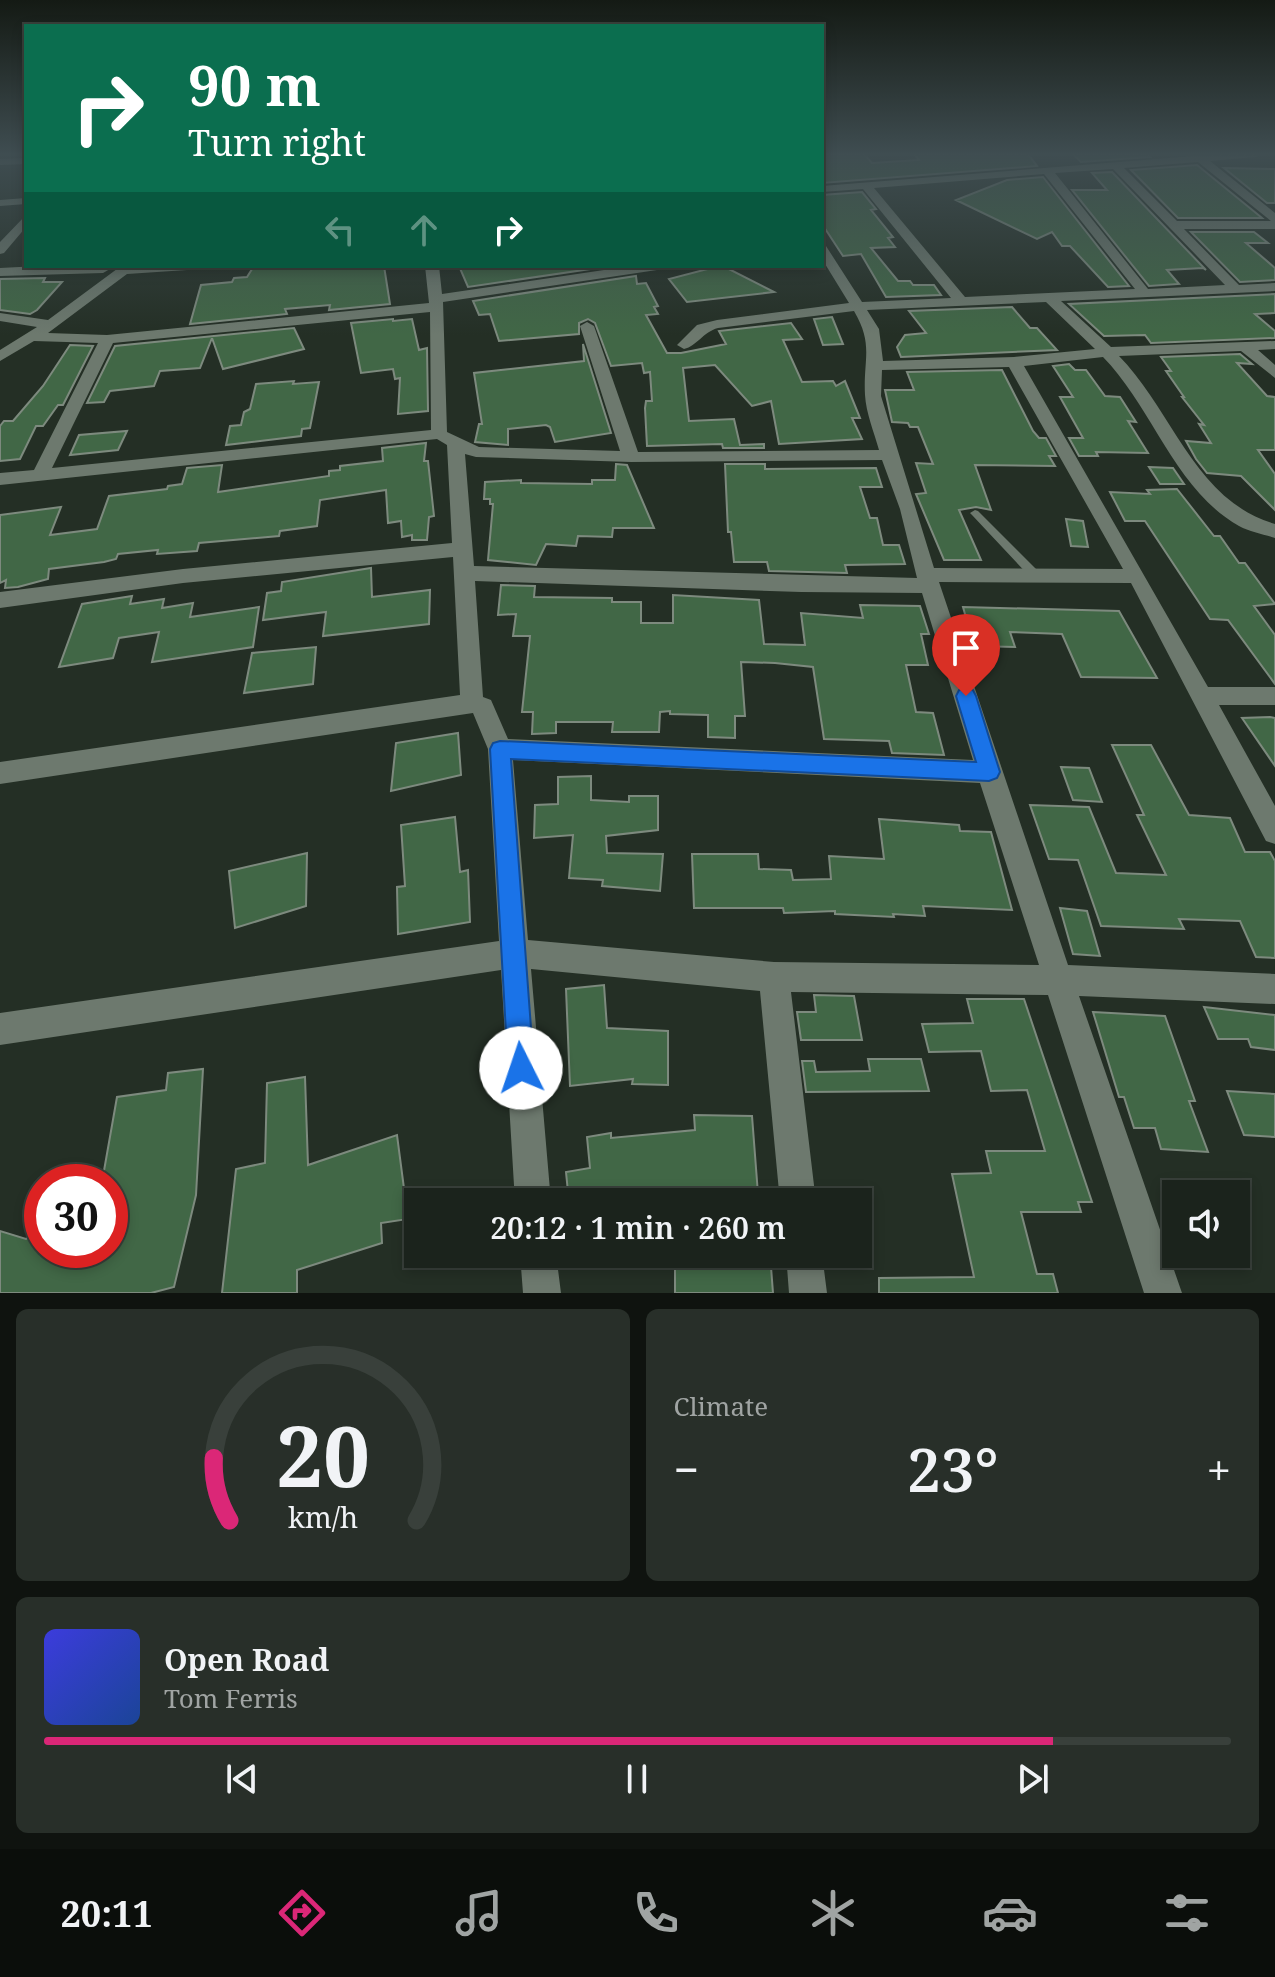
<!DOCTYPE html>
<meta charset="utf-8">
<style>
:root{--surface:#1b231c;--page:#282f29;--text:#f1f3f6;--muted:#a0a4a3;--line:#39403b;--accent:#db2777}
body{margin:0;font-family:"Noto Serif",serif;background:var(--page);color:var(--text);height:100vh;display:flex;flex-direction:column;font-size:30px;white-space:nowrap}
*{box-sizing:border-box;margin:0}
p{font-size:26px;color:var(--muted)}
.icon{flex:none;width:44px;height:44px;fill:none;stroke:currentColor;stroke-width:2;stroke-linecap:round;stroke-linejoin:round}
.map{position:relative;height:1293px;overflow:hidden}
.side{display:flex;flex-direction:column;gap:16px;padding:16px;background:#0f130f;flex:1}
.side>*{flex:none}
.top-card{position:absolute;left:24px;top:24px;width:800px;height:244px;border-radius:0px;box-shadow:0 4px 12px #0003,0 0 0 2px var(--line);background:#0b6e4f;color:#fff;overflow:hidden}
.tools{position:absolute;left:1162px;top:1180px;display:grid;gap:16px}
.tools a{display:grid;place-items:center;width:88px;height:88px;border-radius:0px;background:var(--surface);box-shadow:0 4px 12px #0003,0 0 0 2px var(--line);font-size:40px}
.speed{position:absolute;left:24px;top:1164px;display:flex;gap:16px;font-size:40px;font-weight:700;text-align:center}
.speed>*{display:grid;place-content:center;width:104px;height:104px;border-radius:50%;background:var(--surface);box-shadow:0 4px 12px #0003,0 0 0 2px var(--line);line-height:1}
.speed .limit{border:12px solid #d22;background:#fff;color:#111}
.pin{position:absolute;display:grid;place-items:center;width:68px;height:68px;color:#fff;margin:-82px -34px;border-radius:50% 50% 50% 0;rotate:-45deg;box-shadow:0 0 8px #0007}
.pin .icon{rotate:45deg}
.me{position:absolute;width:88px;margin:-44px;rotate:356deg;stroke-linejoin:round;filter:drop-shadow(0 0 6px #0008)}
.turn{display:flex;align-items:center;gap:28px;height:168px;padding:0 32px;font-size:36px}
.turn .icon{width:104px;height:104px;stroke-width:2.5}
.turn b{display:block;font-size:56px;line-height:68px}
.lanes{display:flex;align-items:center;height:76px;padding:0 32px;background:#0003;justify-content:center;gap:40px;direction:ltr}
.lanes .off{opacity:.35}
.big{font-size:60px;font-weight:600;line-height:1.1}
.side .tile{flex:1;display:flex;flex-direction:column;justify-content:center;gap:12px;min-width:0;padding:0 28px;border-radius:12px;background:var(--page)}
.side .dial{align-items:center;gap:0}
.dial svg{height:208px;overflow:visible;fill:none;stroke:var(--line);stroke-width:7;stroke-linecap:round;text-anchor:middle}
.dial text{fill:var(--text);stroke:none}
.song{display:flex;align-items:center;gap:24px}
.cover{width:96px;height:96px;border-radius:12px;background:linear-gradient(135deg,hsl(240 70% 55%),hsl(220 70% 35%))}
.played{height:8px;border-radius:4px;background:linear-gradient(90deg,var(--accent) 85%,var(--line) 85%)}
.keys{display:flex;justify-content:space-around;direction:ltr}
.heat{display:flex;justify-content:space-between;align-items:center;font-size:44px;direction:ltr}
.side .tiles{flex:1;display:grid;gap:16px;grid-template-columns:1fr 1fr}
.tile:last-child{grid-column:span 2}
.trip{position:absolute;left:404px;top:1188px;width:468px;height:80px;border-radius:0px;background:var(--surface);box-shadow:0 4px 12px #0003,0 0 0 2px var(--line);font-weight:600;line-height:80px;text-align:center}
.menu{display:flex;height:128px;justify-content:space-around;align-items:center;background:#0b0e0b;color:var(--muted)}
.menu .icon{width:56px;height:56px}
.menu .active{color:var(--accent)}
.menu b{font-size:36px;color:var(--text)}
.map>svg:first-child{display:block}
.building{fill:#416746;stroke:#7d8a7e;stroke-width:2}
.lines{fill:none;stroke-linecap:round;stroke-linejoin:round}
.lane{fill:#6d796e;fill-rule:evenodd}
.street{fill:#6d796e;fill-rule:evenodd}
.route{fill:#1a73e8;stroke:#114b97;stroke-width:2}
</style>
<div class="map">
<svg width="1275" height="1293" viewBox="0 0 1275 1293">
<rect width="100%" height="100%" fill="#242f25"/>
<path class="building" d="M 822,154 L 864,154 L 872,163 L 919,160 L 914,154 L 1028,154 L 1037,166 L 822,183 Z
M 1073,154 L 1147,154 L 1150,157 L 1081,162 Z
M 1197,165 L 1256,213 L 1262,218 L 1178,218 L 1131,170 Z
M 1224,168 L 1275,169 L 1275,203 L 1267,203 Z
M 1112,172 L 1206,270 L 1203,268 L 1167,270 L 1179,284 L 1149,286 L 1072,190 L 1107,190 L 1092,173 Z
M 1043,177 L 1129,286 L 1108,287 L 1070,246 L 1062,246 L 1052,232 L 1037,239 L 956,200 L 1007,180 Z
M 862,192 L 876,209 L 871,210 L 893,237 L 888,238 L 895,247 L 871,248 L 898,281 L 910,281 L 913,285 L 934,285 L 941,295 L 886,297 L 861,254 L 843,256 L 822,224 L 822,195 Z
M 1191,232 L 1254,232 L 1268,243 L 1246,243 L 1275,268 L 1275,280 L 1240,282 Z
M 254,266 L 384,266 L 390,304 L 329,310 L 330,305 L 285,309 L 287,314 L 190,324 L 201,285 L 232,282 L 234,278 L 247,277 Z
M 459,266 L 611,266 L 468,287 Z
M 719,266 L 723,266 L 774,292 L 687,302 L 669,279 Z
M 636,276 L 637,284 L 646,283 L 658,306 L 654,307 L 658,314 L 646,315 L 667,353 L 681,353 L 726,344 L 719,331 L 791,323 L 802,339 L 783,340 L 802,382 L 833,381 L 836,386 L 845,381 L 860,418 L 852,418 L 862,439 L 779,444 L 771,401 L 752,406 L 715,365 L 683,368 L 689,421 L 734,419 L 740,445 L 764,444 L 764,448 L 723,448 L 722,444 L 647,446 L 645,408 L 646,401 L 652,401 L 650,372 L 644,373 L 642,363 L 611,366 L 595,323 L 588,319 L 579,323 L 579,334 L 499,341 L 490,314 L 479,315 L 473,301 Z
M 45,278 L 43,282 L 62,282 L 37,310 L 30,314 L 0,310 L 0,279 Z
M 1275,294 L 1275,313 L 1255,314 L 1275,331 L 1275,338 L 1151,343 L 1145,335 L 1104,336 L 1069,304 Z
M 1012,307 L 1030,328 L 1037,328 L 1057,350 L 901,357 L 897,347 L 905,335 L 926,333 L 909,311 Z
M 832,317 L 843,344 L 823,345 L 814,319 Z
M 393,319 L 393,321 L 412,319 L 419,350 L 427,348 L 428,411 L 398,414 L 400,378 L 395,379 L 393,369 L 361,373 L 351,323 Z
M 294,328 L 304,349 L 223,369 L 212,338 L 200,368 L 160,371 L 154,386 L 110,391 L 104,402 L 87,403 L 115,346 Z
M 583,344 L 611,433 L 555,442 L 550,427 L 546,425 L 508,429 L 508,445 L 475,442 L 479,424 L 482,424 L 474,373 L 584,361 Z
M 70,345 L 93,346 L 63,405 L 58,405 L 43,426 L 36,426 L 20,459 L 0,461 L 0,426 L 4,421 L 13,421 L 43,386 Z
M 1240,354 L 1252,364 L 1237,363 L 1267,396 L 1275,397 L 1275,450 L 1258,450 L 1275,474 L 1275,510 L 1241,476 L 1207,473 L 1196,459 L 1186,441 L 1211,443 L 1199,424 L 1204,425 L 1182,397 L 1184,397 L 1166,371 L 1171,371 L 1161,357 Z
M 1069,364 L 1075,370 L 1086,370 L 1105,396 L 1120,397 L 1136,422 L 1128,421 L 1148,453 L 1096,452 L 1098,456 L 1079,456 L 1069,438 L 1083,438 L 1060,397 L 1073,397 L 1053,366 Z
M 1002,370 L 1033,431 L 1039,438 L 1046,438 L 1056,456 L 1049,456 L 1055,466 L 975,465 L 991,510 L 976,507 L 959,510 L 981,560 L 944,560 L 916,494 L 926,493 L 916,463 L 933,464 L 918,427 L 910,427 L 908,423 L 892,422 L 885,390 L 914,390 L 907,372 Z
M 294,381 L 293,384 L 319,382 L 310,428 L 302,429 L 301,436 L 226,445 L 230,426 L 241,425 L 244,412 L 250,409 L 256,384 Z
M 127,431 L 118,450 L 70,455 L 79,435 Z
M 426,443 L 424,461 L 428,461 L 434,516 L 429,517 L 427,540 L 412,540 L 412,535 L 402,537 L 401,521 L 388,523 L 386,490 L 320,500 L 317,526 L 280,531 L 279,536 L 199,543 L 197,551 L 157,554 L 158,550 L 118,554 L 116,559 L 104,562 L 49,569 L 48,579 L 18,587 L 5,588 L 6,580 L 0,583 L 0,515 L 61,507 L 50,535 L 97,529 L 109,496 L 167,489 L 168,486 L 182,484 L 187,468 L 222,465 L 218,492 L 329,476 L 329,471 L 340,470 L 340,466 L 383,461 L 382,448 Z
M 616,464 L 627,465 L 654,528 L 613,528 L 612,537 L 578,536 L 576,546 L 546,544 L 536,565 L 488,560 L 493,504 L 490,504 L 490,499 L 484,499 L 485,482 L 521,480 L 521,483 L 592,484 L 592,480 L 615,480 Z
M 725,464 L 765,464 L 765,469 L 876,468 L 882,487 L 860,487 L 870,518 L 877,518 L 883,545 L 899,545 L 905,564 L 845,565 L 847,573 L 769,571 L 767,562 L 734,562 L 731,532 L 728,532 Z
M 1149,467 L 1173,468 L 1184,484 L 1160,484 Z
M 1177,489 L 1214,536 L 1220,536 L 1239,563 L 1245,563 L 1275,604 L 1254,606 L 1275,635 L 1275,684 L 1228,620 L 1210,619 L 1145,521 L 1125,521 L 1110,492 L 1150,494 L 1147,490 Z
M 1066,519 L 1083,521 L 1088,547 L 1071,546 Z
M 371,568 L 372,597 L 430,590 L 429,624 L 323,636 L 326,612 L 263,620 L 267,593 L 281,591 L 282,582 Z
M 501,585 L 535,586 L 534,597 L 612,598 L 612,602 L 641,602 L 641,623 L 673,623 L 673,595 L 759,600 L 764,644 L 805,645 L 801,613 L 863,618 L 860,605 L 920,606 L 929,634 L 921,634 L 928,665 L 906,665 L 916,712 L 933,713 L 944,755 L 892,753 L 889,741 L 824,739 L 813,667 L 775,663 L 741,662 L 745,716 L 735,716 L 735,738 L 708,737 L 708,715 L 670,714 L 670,711 L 660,712 L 659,732 L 612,732 L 613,722 L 556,722 L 556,733 L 532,734 L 533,712 L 522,712 L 530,636 L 513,636 L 516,614 L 498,615 Z
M 132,596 L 130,604 L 164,599 L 162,608 L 193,603 L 190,617 L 259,607 L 253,647 L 152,662 L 159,632 L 119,638 L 113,658 L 59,667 L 82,604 Z
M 963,607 L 1119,611 L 1157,678 L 1081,677 L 1062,634 L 1010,632 L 1015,647 L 974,646 Z
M 316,647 L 313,684 L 244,693 L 252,653 Z
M 1270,717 L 1275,718 L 1275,766 L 1242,718 Z
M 458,733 L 461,775 L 391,791 L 396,743 Z
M 1112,745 L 1151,745 L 1189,815 L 1230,818 L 1245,852 L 1270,852 L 1275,861 L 1275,958 L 1256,957 L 1240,921 L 1179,919 L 1184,929 L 1101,926 L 1078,860 L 1049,859 L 1030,805 L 1089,807 L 1116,873 L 1166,875 L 1137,815 L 1144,815 Z
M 1061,767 L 1089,768 L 1102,802 L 1073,800 Z
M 591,776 L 591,800 L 629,802 L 629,796 L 658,796 L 658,830 L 606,836 L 607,853 L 663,854 L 660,891 L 602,886 L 603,880 L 569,878 L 573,835 L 534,838 L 535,805 L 558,804 L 558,777 Z
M 455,817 L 460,872 L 468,870 L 470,922 L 398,934 L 397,887 L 405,886 L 401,825 Z
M 879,819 L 959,825 L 960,831 L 991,832 L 1012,910 L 923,906 L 925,916 L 893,914 L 894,917 L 835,914 L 835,911 L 784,913 L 783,908 L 694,908 L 692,854 L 758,854 L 759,869 L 791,870 L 793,880 L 831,879 L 829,856 L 884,859 Z
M 307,853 L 306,906 L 235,928 L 229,871 Z
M 1060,908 L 1087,911 L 1100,956 L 1073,954 Z
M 604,985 L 607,1028 L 668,1031 L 668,1085 L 632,1084 L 633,1079 L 570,1086 L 566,989 Z
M 814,995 L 854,996 L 862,1040 L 801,1040 L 797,1012 L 816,1012 Z
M 967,999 L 1024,999 L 1092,1202 L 1078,1202 L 1081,1212 L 1021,1212 L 1037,1274 L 1053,1274 L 1058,1293 L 879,1293 L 879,1278 L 974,1277 L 952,1174 L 991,1173 L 986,1151 L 1045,1151 L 1027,1090 L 991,1091 L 981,1051 L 929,1052 L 922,1024 L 973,1023 Z
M 1204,1007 L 1275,1015 L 1275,1050 L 1251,1047 L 1248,1039 L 1218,1039 Z
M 1093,1012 L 1165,1016 L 1195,1101 L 1189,1101 L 1208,1152 L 1161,1149 L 1155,1128 L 1134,1128 L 1124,1097 L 1119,1097 Z
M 868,1059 L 921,1059 L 929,1091 L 806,1092 L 802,1061 L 814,1061 L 816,1072 L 870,1071 Z
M 203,1069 L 196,1195 L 174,1287 L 151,1293 L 0,1293 L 0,1231 L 26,1239 L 42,1231 L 42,1250 L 110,1250 L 110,1182 L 102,1182 L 117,1097 L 166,1090 L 168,1073 Z
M 305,1077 L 308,1165 L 397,1135 L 408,1219 L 381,1223 L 382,1243 L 297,1270 L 297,1293 L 222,1293 L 236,1169 L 265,1163 L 267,1083 Z
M 1227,1091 L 1275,1094 L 1275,1137 L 1244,1135 Z
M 694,1115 L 752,1116 L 758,1194 L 686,1195 L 687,1201 L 642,1202 L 641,1191 L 569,1202 L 566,1172 L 590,1168 L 587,1137 L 611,1133 L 611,1138 L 695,1130 Z
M 711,1254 L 770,1254 L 773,1293 L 675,1293 L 675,1255 Z"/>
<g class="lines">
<path class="lane" d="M 975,510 L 978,511 L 1040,573 L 1041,576 L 1040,579 L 1032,579 L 972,515 L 970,513 Z"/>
<path class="street" d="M 1219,154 L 1261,154 L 1256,157 L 1210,161 L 1275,213 L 1275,229 L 1184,229 L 1239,285 L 1275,283 L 1275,291 L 1061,301 L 1111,347 L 1275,341 L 1275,349 L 1258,350 L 1275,365 L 1275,378 L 1241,351 L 1119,356 C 1173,411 1195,501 1275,524 L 1275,538 C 1263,534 1250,532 1239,526 C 1175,490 1153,408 1103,357 L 1024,366 L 1208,687 L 1275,687 L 1275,705 L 1219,705 L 1275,806 L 1275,844 L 1266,841 L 1131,583 L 939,582 L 1068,965 L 1275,974 L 1275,1004 L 1079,996 L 1182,1293 L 1144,1293 L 1048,995 L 791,992 L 816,1202 L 780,1202 L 760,991 L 531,969 L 551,1202 L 515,1202 L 501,970 L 0,1045 L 0,1013 L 499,941 L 488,749 L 473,713 L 0,784 L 0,762 L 460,695 L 453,557 L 183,583 L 0,608 L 0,592 L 183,569 L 452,543 L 447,445 L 437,439 L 0,485 L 0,473 L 34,470 L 98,343 L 34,341 L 0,361 L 0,350 L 37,327 L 0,321 L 0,313 L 48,320 L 121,266 L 194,266 L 187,270 L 127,274 L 48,333 L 107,335 L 429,303 L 425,266 L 439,266 L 442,294 L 631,266 L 664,266 L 657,270 L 443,302 L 447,432 L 479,447 L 620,451 L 580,326 L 587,322 L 594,326 L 638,452 L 879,450 C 874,432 866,413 865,395 C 863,359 874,345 854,311 L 718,328 C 703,332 697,346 684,349 L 677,345 L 697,325 L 717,320 L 849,303 L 822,259 L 822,245 L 826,246 L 862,302 L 951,298 L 863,189 L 822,192 L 822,186 ZM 1198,162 L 1271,221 L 1177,221 L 1124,168 ZM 1113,169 L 1225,285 L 1148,289 L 1055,173 ZM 1044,174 L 1135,289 L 965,297 L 874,188 ZM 1046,302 L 1095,349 L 1014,357 L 883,361 L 879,329 L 867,310 ZM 430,312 L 431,430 L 52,468 L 113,343 ZM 1009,367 L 1123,569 L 934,568 L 881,396 L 882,370 ZM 465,454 L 476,457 L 631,462 L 882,460 L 900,509 L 917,578 L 474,566 ZM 475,581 L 801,592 L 922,593 L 973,760 L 508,739 L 491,700 L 483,697 ZM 513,760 L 980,783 L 1039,965 L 774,962 L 528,940 Z
M 26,158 L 26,164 L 0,165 L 0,159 Z
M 26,198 L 26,204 L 0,206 L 0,200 Z
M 26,215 L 26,227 L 4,253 L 0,254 L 0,242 Z
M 39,266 L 107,266 L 110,269 L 103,273 L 0,276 L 0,268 Z
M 520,1254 L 556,1254 L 561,1293 L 523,1293 Z
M 786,1254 L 822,1254 L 827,1293 L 789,1293 Z"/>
</g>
<linearGradient id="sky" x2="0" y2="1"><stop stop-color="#141a14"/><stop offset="0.46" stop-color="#3f4d51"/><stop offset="1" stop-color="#3f4d51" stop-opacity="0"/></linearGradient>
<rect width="1275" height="335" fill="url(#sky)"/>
<path class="route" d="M 966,688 L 973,690 L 976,696 L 1000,772 L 997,778 L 989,781 L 511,759 L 534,1068 L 530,1078 L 521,1082 L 512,1078 L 508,1068 L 490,749 L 493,743 L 500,741 L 976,762 L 956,696 L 959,690 Z"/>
</svg>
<div class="tools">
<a><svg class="icon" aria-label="sound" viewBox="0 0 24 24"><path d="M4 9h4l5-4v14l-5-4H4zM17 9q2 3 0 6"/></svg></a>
</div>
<div class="speed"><div class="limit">30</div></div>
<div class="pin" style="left:966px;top:696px;background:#d93025"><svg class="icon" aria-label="arrive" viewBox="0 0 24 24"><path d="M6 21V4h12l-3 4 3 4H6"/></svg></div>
<svg class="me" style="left:521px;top:1068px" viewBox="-20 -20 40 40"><circle r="19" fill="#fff"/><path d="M0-13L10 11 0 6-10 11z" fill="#1a73e8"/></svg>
<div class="trip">20:12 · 1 min · 260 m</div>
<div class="top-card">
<div class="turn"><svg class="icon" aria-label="right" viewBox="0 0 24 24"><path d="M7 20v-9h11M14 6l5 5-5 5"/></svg><div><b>90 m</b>Turn right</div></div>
<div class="lanes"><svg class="icon off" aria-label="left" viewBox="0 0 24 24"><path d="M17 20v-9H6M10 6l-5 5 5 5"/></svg><svg class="icon off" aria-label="ahead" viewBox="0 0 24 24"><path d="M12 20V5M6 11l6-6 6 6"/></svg><svg class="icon" aria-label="right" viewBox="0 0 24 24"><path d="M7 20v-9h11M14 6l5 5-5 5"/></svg></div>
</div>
</div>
<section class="side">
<div class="tiles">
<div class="tile dial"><svg viewBox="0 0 100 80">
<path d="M14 69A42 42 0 1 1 86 69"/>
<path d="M14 69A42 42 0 0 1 8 45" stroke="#db2777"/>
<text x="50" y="56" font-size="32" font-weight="700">20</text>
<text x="50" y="72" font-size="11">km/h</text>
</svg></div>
<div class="tile"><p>Climate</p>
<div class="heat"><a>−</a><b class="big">23°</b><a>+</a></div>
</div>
<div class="tile">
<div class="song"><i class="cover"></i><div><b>Open Road</b><p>Tom Ferris</p></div></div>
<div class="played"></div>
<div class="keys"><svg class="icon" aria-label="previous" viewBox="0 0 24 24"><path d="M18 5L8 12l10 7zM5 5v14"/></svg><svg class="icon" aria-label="pause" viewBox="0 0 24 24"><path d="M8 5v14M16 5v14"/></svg><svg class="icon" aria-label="next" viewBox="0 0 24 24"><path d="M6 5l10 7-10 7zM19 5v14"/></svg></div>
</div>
</div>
</section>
<nav class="menu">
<b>20:11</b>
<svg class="icon active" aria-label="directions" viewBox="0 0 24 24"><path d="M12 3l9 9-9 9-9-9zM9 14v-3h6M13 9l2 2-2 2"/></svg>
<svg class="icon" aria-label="music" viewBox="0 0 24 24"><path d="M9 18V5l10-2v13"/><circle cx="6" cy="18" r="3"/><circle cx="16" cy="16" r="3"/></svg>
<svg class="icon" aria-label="phone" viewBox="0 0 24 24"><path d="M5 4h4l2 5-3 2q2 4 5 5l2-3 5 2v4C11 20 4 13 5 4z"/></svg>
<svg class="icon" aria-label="climate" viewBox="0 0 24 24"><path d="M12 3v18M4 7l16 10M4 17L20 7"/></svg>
<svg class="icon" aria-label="car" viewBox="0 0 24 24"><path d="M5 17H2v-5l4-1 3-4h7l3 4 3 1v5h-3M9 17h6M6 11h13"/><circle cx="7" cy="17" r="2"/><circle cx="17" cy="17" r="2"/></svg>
<svg class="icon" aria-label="filters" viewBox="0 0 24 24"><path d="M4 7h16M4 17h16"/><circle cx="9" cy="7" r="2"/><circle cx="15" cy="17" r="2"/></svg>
</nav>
